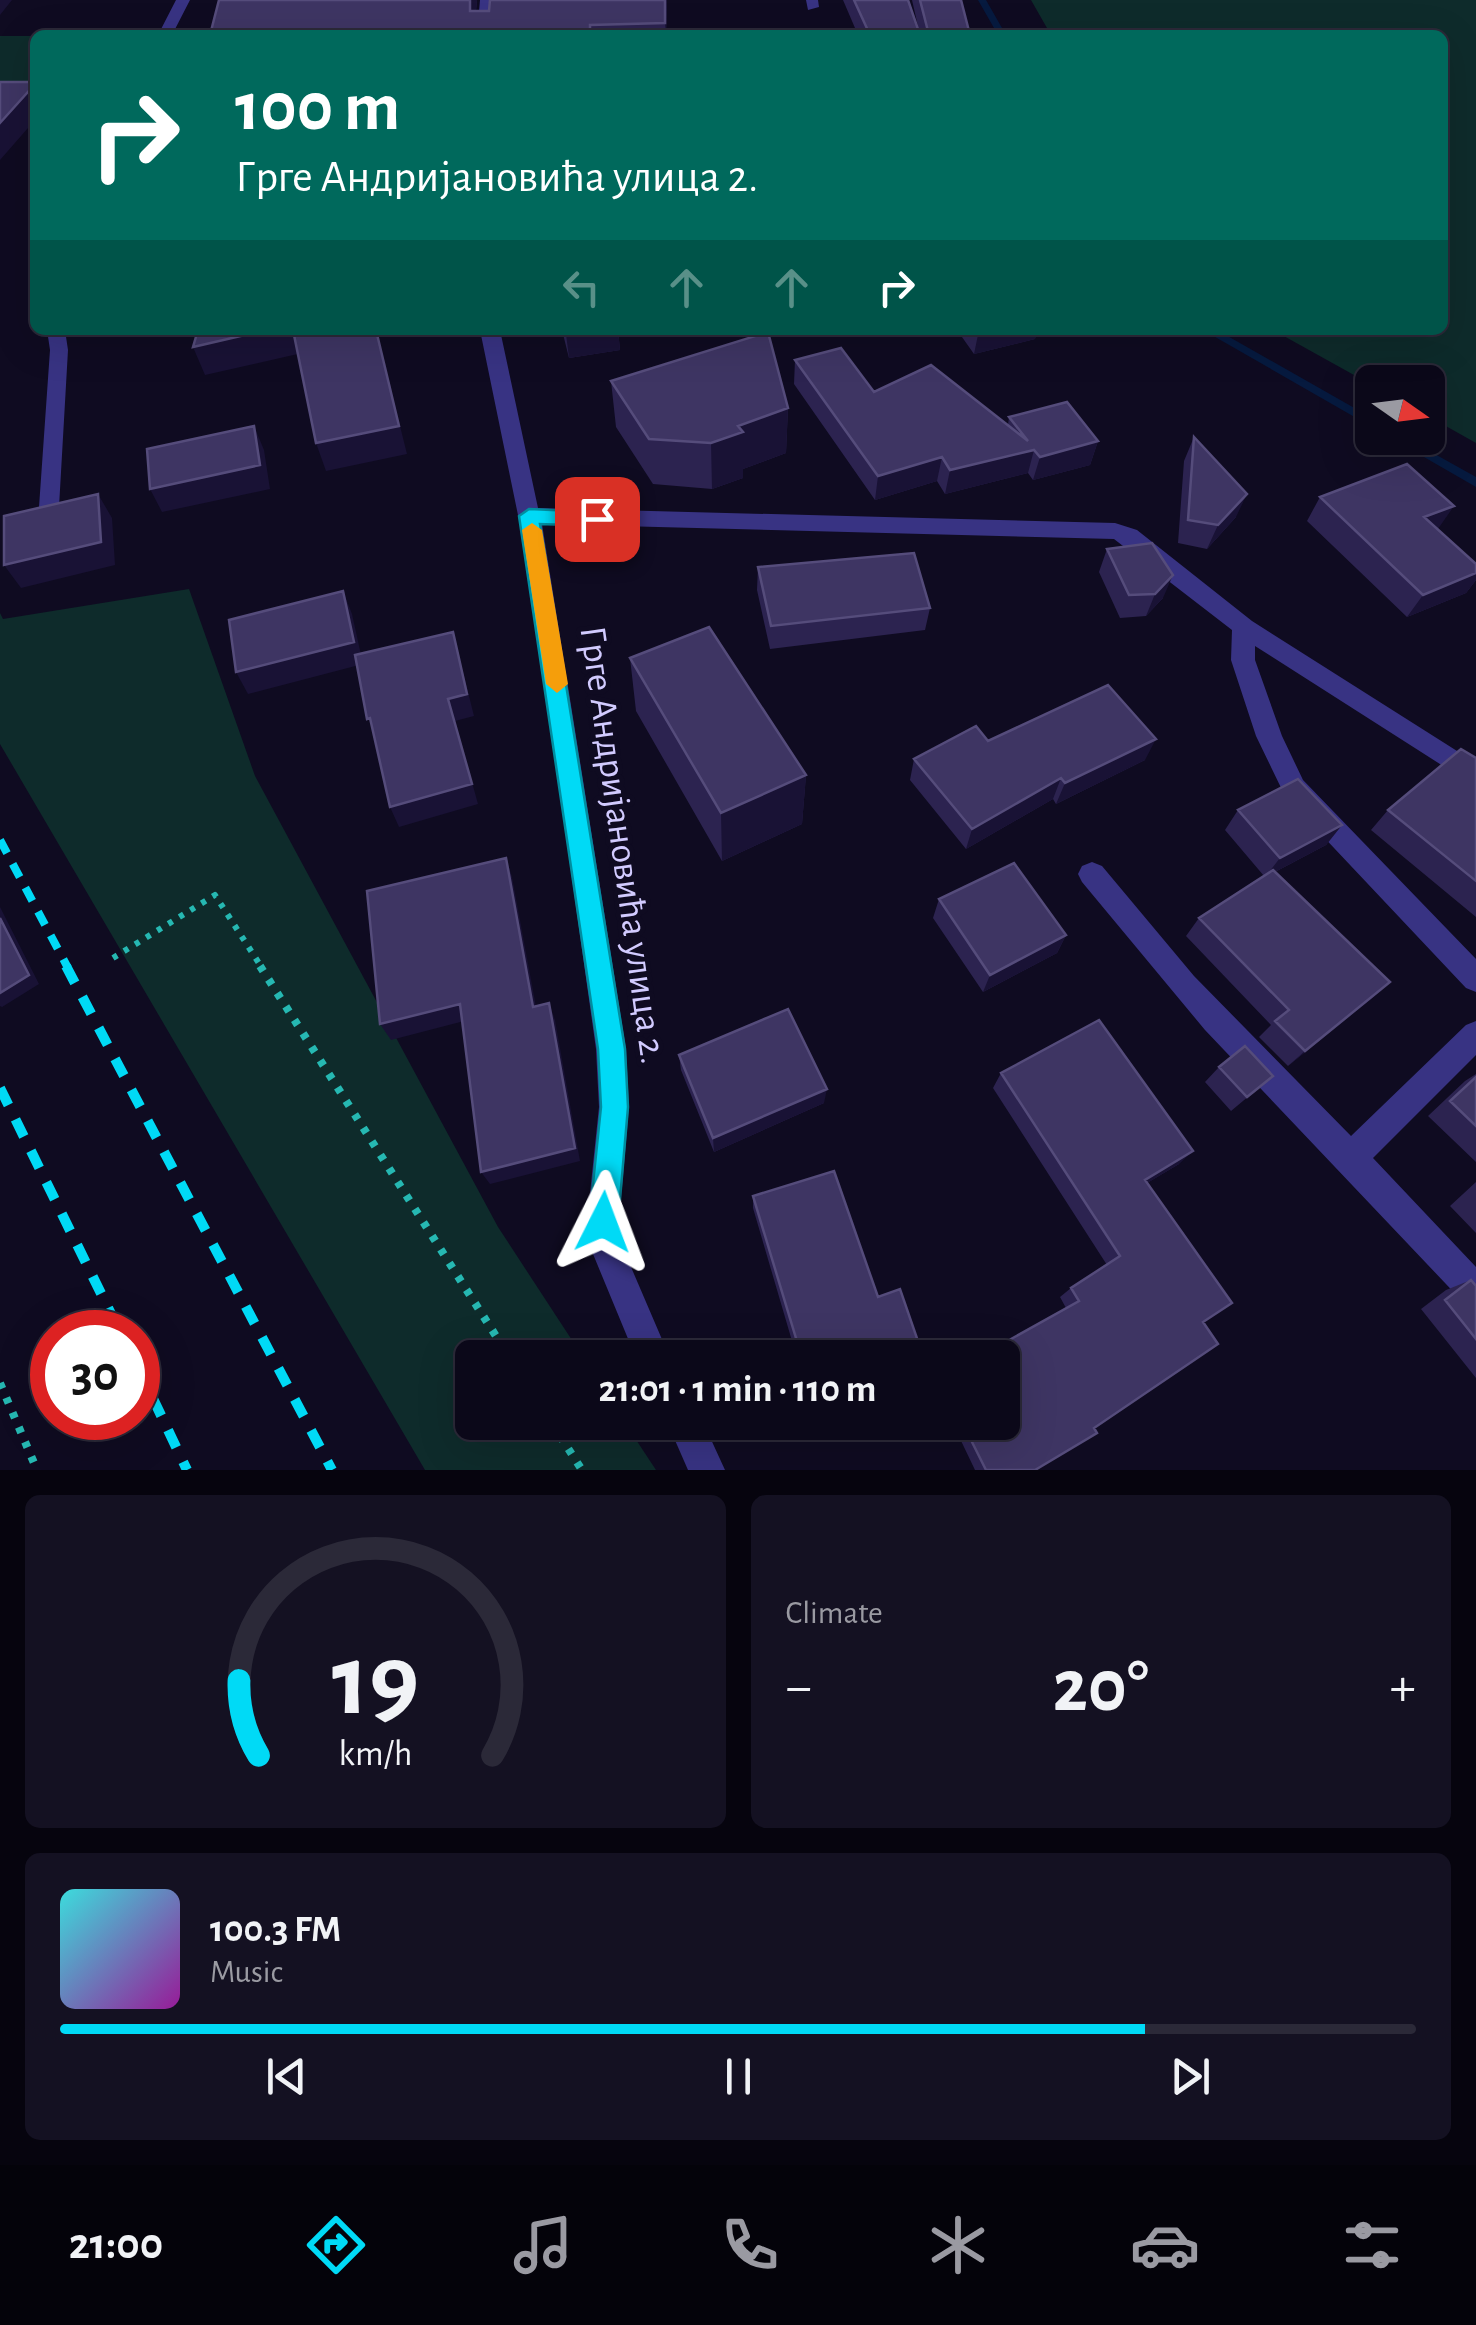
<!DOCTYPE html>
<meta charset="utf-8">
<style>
:root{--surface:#0b0819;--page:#141122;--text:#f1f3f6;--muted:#9a9aa2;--line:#2b2938;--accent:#00daf6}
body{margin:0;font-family:"Alegreya Sans",sans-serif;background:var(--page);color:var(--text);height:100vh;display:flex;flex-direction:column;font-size:38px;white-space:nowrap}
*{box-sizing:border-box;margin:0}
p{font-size:32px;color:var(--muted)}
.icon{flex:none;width:55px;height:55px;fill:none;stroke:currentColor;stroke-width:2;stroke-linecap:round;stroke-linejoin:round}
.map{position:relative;height:1470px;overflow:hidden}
.sheet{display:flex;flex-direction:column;gap:25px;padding:25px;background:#06040e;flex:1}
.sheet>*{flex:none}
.top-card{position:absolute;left:30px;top:30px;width:1418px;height:305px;border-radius:15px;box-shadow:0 10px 40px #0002,0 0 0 2px var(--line);background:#00695c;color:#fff;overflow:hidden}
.needle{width:65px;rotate:104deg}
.controls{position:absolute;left:1355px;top:365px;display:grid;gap:20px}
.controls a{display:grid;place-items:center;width:90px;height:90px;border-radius:15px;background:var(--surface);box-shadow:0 10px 40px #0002,0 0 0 2px var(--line);font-size:50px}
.speed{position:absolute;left:30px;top:1310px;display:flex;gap:20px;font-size:50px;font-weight:700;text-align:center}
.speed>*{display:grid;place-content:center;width:130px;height:130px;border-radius:50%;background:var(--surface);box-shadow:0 10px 40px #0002,0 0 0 2px var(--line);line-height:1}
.speed .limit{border:15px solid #d22;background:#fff;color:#111}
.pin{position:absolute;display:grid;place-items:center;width:85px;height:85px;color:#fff;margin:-42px;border-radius:20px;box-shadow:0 5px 15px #0006}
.me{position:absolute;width:110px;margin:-55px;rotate:3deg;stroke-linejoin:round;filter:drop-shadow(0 0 8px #0008)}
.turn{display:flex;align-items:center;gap:35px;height:210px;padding:0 40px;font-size:45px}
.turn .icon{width:130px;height:130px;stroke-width:2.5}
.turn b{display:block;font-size:70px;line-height:85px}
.lanes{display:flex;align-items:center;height:95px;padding:0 40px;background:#0003;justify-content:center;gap:50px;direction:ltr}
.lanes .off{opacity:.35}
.big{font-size:75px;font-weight:700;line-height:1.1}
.sheet .tile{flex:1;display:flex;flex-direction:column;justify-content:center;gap:15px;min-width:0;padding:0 35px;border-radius:15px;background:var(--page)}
.sheet .dial{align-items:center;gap:0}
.dial svg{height:260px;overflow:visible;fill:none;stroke:var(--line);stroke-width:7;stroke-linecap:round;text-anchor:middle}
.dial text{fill:var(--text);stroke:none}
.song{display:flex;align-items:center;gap:30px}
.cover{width:120px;height:120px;border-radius:15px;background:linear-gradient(135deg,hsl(180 70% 55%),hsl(300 70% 35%))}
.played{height:10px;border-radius:5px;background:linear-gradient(90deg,var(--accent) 80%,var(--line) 80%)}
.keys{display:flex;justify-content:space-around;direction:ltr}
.heat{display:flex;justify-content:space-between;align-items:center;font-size:55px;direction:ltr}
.sheet .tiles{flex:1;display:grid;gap:25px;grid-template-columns:1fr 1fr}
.tile:last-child{grid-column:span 2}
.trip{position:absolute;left:455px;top:1340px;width:565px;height:100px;border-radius:15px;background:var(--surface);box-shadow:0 10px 40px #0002,0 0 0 2px var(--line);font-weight:700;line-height:100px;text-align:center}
.tabs{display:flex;height:160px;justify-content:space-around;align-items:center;background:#04030a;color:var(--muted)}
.tabs .icon{width:70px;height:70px}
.tabs .selected{color:var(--accent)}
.tabs b{font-size:45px;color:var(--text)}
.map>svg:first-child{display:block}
.green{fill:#0e2b2b}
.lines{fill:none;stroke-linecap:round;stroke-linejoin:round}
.stream{fill:#061a3f;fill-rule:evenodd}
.path-far1{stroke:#26b8b2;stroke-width:6;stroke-dasharray:5 8;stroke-linecap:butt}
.path{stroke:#26b8b2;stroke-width:8;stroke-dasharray:6 10;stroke-linecap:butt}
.lane{fill:#383383;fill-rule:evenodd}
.street{fill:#383383;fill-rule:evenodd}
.rail-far1{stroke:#00daf6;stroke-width:8;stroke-dasharray:15 12;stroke-linecap:butt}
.rail{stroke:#00daf6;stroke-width:10;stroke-dasharray:19 16;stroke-linecap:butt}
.wall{fill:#2c2350}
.shaded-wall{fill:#191235}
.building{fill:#3e3563;stroke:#554c7b;stroke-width:2.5}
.route{fill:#00daf6;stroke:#008ea0;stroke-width:2.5}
.slow{fill:#f59e0b}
.labels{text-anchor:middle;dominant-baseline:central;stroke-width:10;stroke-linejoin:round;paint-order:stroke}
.street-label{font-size:38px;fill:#d2cbff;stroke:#0f0b21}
</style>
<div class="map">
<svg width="1476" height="1470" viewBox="0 0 1476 1470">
<rect width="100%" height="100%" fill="#0f0b21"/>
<path class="green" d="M 1031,0 L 1476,0 L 1476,443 L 1428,416 L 1428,382 L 1372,385 L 1273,330 L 1442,330 L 1442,35 L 1051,35 Z
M 0,36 L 35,36 L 35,91 L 0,90 Z
M 189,589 L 255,776 L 498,1227 L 583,1357 L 472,1358 L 472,1422 L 625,1423 L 656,1470 L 425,1470 L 0,744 L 0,613 L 3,619 Z"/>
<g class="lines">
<path class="stream" d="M 978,0 L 986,0 L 1006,35 L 998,35 Z
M 1203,330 L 1217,330 L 1372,418 L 1372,427 Z
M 1391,438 L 1406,438 L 1476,477 L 1476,487 Z"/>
<path class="path-far1" d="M 113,958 L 215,895 L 262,968"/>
<path class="path" d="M 260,966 L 510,1358
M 0,1383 L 37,1470
M 551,1422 L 582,1470"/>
<path class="lane" d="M 806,0 L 818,0 L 819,7 L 808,10 Z
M 47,330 L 65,330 L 68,350 L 59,507 L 49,514 L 39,507 L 50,350 Z"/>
<path class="street" d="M 176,0 L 190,0 L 172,35 L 158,35 Z
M 480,0 L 494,0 L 491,35 L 477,35 Z
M 480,330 L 500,330 L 538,508 L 1115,523 L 1137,530 L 1252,621 L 1476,763 L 1476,787 L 1255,646 L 1255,660 L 1282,736 L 1303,780 L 1476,959 L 1476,992 L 1466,988 L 1285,796 L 1256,736 L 1231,660 L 1232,630 L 1114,539 L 542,524 L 626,1049 L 629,1107 L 619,1222 L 625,1253 L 670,1358 L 636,1358 L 593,1254 L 587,1222 L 599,1107 L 596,1049 L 527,559 Z
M 1092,862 L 1102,866 L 1194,976 L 1351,1136 L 1466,1025 L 1476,1021 L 1476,1055 L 1373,1158 L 1476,1267 L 1476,1308 L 1464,1303 L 1205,1030 L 1082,882 L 1078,874 L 1082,866 Z
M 667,1422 L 703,1422 L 725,1470 L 688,1470 Z"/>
<path class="rail-far1" d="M 0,840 L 68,968"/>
<path class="rail" d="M 66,966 L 332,1470
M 0,1088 L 120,1332
M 138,1367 L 187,1470"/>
</g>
<path class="wall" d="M 477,0 L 476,11 L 489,11 L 667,0 L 666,35 L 210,35 Z
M 843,0 L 908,0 L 920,35 L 858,35 Z
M 912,0 L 961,0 L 970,35 L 920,35 Z
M 562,330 L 618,330 L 620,350 L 569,358 Z
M 957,330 L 1037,330 L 1035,339 L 974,354 Z
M 795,360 L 874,392 L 1008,425 L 1009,417 L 1098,441 L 1090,465 L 1033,480 L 1028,473 L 945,494 L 937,481 L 875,500 L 794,384 Z
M 611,381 L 788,408 L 786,453 L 743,469 L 743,478 L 712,489 L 653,484 L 616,427 Z
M 1194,437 L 1236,517 L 1207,549 L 1178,543 L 1184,461 Z
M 1320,497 L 1437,529 L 1476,564 L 1476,580 L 1466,593 L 1407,617 L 1307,521 Z
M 1107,549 L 1163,598 L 1146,616 L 1120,618 L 1099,572 Z
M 758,567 L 930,608 L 925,630 L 770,649 L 757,590 Z
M 630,658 L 806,775 L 802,824 L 722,861 L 636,711 Z
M 988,741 L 1145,760 L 1056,804 L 1053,799 L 966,849 L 910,780 L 914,759 Z
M 1476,758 L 1476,917 L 1371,830 L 1388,810 Z
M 1238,810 L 1342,825 L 1326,845 L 1275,872 L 1390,982 L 1288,1066 L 1259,1037 L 1271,1025 L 1186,936 L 1199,918 L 1264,876 L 1225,830 Z
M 939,899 L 1066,935 L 1057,953 L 983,992 L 933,918 Z
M 679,1055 L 824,1103 L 714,1152 L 681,1070 Z
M 1219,1067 L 1273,1076 L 1231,1111 L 1205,1082 Z
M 1001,1073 L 1179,1164 L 1147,1183 L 1203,1322 L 1094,1428 L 1035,1470 L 975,1470 L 952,1422 L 1002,1422 L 1066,1308 L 1060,1297 L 1071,1288 L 1107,1265 L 993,1088 Z
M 1476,1074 L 1476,1162 L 1428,1116 L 1465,1081 Z
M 1476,1182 L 1476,1233 L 1450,1206 Z
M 753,1196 L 914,1355 L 906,1358 L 797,1358 L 753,1208 Z
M 1471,1280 L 1476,1286 L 1476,1378 L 1421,1309 L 1446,1290 Z"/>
<path class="shaded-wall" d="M 0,0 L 12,0 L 0,15 Z
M 470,0 L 477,0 L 474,35 L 470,11 Z
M 665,0 L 667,0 L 666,35 L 665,23 Z
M 35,84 L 35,120 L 0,160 L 0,123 Z
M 267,330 L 294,330 L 302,353 L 205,375 L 193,347 Z
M 376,330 L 407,454 L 326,471 L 316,443 Z
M 590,330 L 618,330 L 620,350 L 569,358 L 566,334 Z
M 979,330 L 1037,330 L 1035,339 L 974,354 Z
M 788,408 L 786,453 L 743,469 L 743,478 L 712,489 L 711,443 L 738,426 Z
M 254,426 L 264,450 L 270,489 L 162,512 L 150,489 Z
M 1098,441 L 1090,465 L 1033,480 L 1040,457 Z
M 1034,450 L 1028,473 L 945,494 L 950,470 Z
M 942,457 L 937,481 L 875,500 L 878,476 Z
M 98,494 L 112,518 L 115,565 L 21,588 L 4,565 Z
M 1247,494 L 1236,517 L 1207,549 L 1218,525 Z
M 1454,506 L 1438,529 L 1424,517 Z
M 1476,573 L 1476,580 L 1466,593 L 1407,617 L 1423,595 Z
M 1173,575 L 1163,598 L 1146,616 L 1155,594 Z
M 343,591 L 352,614 L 363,664 L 248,694 L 236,672 Z
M 453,632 L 474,716 L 455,721 L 478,804 L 399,827 L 390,807 Z
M 1156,739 L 1145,760 L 1056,804 L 1065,783 Z
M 806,775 L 802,824 L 722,861 L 721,813 Z
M 1061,778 L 1053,799 L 966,849 L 972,829 Z
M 1342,825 L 1326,845 L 1265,877 L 1280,858 Z
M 506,858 L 512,877 L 539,1023 L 533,1007 Z
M 0,907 L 39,984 L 2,1007 L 0,1006 Z
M 1066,935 L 1057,953 L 983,992 L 990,975 Z
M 1390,982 L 1371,999 L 1288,1066 L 1305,1051 Z
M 549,1003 L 555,1020 L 580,1161 L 490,1184 L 481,1172 Z
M 460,1004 L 468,1020 L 391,1040 L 380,1024 Z
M 827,1089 L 824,1103 L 714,1152 L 713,1138 Z
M 1193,1151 L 1179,1164 L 1132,1192 L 1145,1180 Z
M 920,1347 L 914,1355 L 906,1358 L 891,1358 Z"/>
<path class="building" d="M 219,0 L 470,0 L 470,11 L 489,11 L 490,0 L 665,0 L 665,23 L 590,25 L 590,35 L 210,35 Z
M 854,0 L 908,0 L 920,35 L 870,35 Z
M 920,0 L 961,0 L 970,35 L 929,35 Z
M 0,82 L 35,82 L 35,84 L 0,123 Z
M 198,330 L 267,330 L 193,347 Z
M 293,330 L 376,330 L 399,426 L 316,443 Z
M 565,330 L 590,330 L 566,334 Z
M 768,332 L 788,408 L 738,426 L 743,432 L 711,443 L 649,439 L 611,381 Z
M 841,348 L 874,392 L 931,365 L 1028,441 L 1009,417 L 1067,402 L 1098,441 L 1040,457 L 1034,450 L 950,470 L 942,457 L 878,476 L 795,360 Z
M 254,426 L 260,465 L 150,489 L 147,449 Z
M 1194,437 L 1247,494 L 1218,525 L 1188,520 Z
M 1407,464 L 1454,506 L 1424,517 L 1476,564 L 1476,573 L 1423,595 L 1320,497 Z
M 98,494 L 101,542 L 4,565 L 4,516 Z
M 1152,543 L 1173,575 L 1155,594 L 1129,595 L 1107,549 Z
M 914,553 L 930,608 L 771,626 L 758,567 Z
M 343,591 L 354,642 L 236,672 L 229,620 Z
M 709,627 L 806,775 L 721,813 L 630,658 Z
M 453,632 L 467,694 L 448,699 L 472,784 L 390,807 L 370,718 L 367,719 L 355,655 Z
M 1108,685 L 1156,739 L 1065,783 L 1061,778 L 972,829 L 914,759 L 976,726 L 988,741 Z
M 1461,749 L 1476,758 L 1476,881 L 1388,810 Z
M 1298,779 L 1342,825 L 1280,858 L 1238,810 Z
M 506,858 L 533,1007 L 549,1003 L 575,1148 L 481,1172 L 460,1004 L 380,1024 L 367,891 Z
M 1014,863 L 1066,935 L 990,975 L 939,899 Z
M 1273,870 L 1390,982 L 1305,1051 L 1275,1021 L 1289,1010 L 1199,918 Z
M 0,918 L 29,975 L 0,993 Z
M 788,1009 L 827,1089 L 713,1138 L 679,1055 Z
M 1099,1020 L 1193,1151 L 1145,1180 L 1232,1303 L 1203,1322 L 1218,1344 L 1094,1428 L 1097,1433 L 1035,1470 L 986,1470 L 962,1422 L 1002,1422 L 1002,1358 L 977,1358 L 1079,1301 L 1071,1288 L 1120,1256 L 1001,1073 Z
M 1245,1046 L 1273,1076 L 1247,1097 L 1219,1067 Z
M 1476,1077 L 1476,1126 L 1450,1101 Z
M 834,1171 L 878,1297 L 900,1289 L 920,1347 L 891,1358 L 802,1358 L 753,1196 Z
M 1471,1280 L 1476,1286 L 1476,1339 L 1445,1300 Z"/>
<path class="route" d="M 529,509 L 597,512 L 607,519 L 597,526 L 540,524 L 625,1049 L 628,1107 L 618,1222 L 614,1232 L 603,1236 L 593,1232 L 589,1222 L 601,1107 L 598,1049 L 519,516 Z"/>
<path class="slow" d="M 532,523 L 542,530 L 568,684 L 557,693 L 546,684 L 522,530 Z"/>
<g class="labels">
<g class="street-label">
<text transform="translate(622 845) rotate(82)">Грге Андријановића улица 2.</text>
</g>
</g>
</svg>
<div class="controls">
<a><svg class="needle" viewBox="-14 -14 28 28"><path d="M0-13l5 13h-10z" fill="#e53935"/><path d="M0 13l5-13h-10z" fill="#9a9aa2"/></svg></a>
</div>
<div class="speed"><div class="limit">30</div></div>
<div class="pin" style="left:597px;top:519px;background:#d93025"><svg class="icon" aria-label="arrive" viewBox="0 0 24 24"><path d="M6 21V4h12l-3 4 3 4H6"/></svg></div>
<svg class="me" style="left:603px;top:1222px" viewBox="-20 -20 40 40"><path d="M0-17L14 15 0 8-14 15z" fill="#00daf6" stroke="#fff" stroke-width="4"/></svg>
<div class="trip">21:01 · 1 min · 110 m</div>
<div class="top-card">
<div class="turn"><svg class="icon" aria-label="right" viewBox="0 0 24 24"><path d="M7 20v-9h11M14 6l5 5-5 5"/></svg><div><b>100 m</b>Грге Андријановића улица 2.</div></div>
<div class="lanes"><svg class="icon off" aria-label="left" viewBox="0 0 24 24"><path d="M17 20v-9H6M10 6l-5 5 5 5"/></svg><svg class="icon off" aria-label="ahead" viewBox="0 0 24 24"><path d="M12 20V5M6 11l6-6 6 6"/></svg><svg class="icon off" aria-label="ahead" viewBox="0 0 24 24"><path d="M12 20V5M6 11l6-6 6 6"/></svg><svg class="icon" aria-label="right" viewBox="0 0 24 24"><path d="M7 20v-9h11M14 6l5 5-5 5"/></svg></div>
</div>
</div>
<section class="sheet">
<div class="tiles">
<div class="tile dial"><svg viewBox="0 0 100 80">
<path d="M14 69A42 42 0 1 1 86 69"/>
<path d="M14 69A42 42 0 0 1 8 46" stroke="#00daf6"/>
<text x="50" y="56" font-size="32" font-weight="700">19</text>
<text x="50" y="72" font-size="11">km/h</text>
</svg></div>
<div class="tile"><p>Climate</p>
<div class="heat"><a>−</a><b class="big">20°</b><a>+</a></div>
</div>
<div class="tile">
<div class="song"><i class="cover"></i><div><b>100.3 FM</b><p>Music</p></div></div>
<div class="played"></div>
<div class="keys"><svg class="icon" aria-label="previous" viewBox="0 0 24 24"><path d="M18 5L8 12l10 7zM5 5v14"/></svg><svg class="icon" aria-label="pause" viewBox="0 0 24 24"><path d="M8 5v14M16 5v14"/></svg><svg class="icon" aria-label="next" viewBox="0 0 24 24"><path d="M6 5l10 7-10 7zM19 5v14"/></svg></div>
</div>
</div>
</section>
<nav class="tabs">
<b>21:00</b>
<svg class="icon selected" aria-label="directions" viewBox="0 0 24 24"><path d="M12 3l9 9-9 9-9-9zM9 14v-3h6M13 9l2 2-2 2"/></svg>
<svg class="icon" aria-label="music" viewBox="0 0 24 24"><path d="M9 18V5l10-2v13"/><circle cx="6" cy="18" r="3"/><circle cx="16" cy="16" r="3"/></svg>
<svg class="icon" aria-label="phone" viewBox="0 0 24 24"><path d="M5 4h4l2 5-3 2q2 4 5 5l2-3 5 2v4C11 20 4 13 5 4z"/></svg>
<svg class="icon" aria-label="climate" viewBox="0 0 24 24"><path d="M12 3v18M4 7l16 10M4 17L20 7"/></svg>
<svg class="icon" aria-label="car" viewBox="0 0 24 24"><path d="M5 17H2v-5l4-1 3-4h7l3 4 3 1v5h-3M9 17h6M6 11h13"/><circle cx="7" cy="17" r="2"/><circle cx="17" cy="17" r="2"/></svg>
<svg class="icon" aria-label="filters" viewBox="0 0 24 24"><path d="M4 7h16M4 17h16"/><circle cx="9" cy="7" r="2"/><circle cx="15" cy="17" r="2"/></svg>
</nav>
